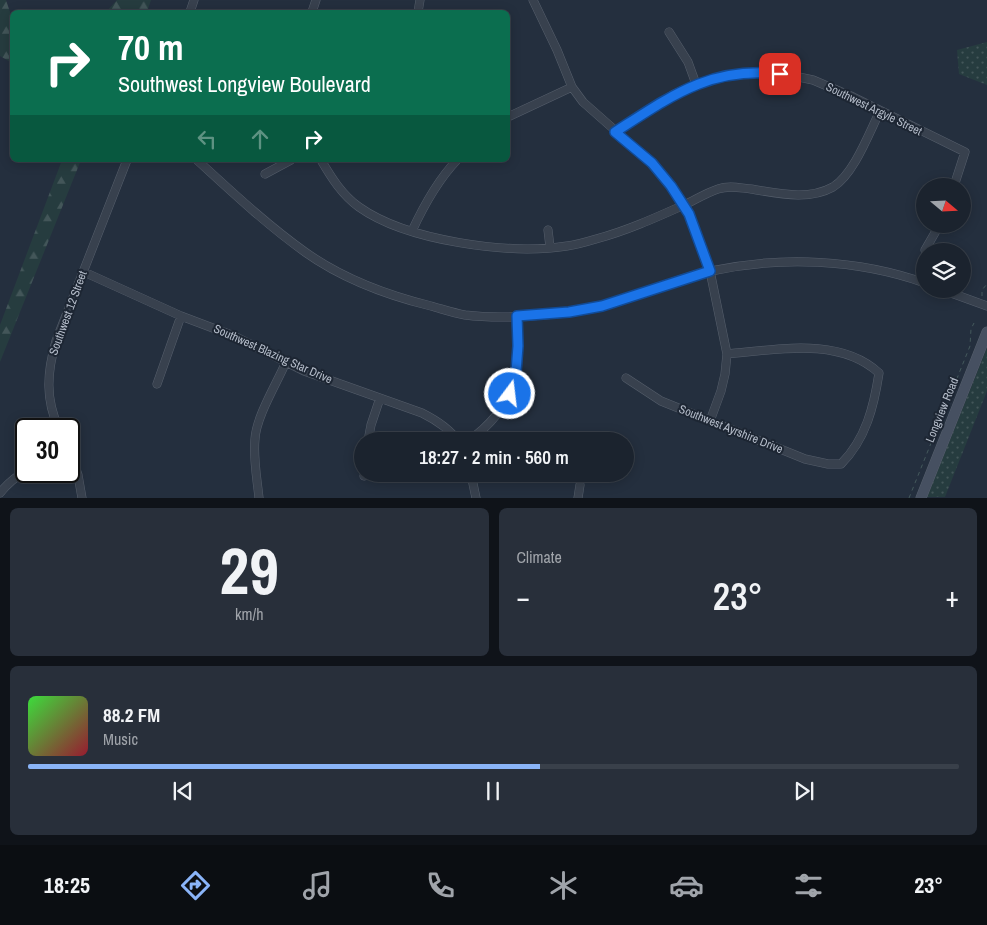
<!DOCTYPE html>
<meta charset="utf-8">
<style>
:root{--surface:#1b232e;--page:#282f3a;--text:#f1f3f6;--muted:#a0a4aa;--line:#39404a;--accent:#8ab4f8}
body{margin:0;font-family:"Archivo Narrow",sans-serif;background:var(--page);color:var(--text);height:100vh;display:flex;flex-direction:column;font-size:19px;white-space:nowrap}
*{box-sizing:border-box;margin:0}
p{font-size:16px;color:var(--muted)}
.icon{flex:none;width:28px;height:28px;fill:none;stroke:currentColor;stroke-width:2;stroke-linecap:round;stroke-linejoin:round}
.map{position:relative;height:498px;overflow:hidden}
.sheet{display:flex;flex-direction:column;gap:10px;padding:10px;background:#0f1319;flex:1}
.sheet>*{flex:none}
.banner{position:absolute;left:10px;top:10px;width:500px;height:152px;border-radius:8px;box-shadow:0 2px 12px #0003,0 0 0 1px var(--line);background:#0b6e4f;color:#fff;overflow:hidden}
.needle{width:32px;rotate:109deg}
.controls{position:absolute;left:916px;top:178px;display:grid;gap:10px}
.controls a{display:grid;place-items:center;width:55px;height:55px;border-radius:50%;background:var(--surface);box-shadow:0 2px 12px #0003,0 0 0 1px var(--line);font-size:25px}
.speed{position:absolute;left:15px;top:418px;display:flex;gap:10px;font-size:25px;font-weight:700;text-align:center}
.speed>*{display:grid;place-content:center;width:65px;height:65px;border-radius:50%;background:var(--surface);box-shadow:0 2px 12px #0003,0 0 0 1px var(--line);line-height:1}
.speed .limit{border:2px solid #111;border-radius:8px;background:#fff;color:#111}
.pin{position:absolute;display:grid;place-items:center;width:42px;height:42px;color:#fff;margin:-21px;border-radius:10px;box-shadow:0 2px 8px #0006}
.me{position:absolute;width:55px;margin:-28px;rotate:15deg;stroke-linejoin:round;filter:drop-shadow(0 0 4px #0008)}
.turn{display:flex;align-items:center;gap:18px;height:105px;padding:0 25px;font-size:22px}
.turn .icon{width:65px;height:65px;stroke-width:2.5}
.turn b{display:block;font-size:35px;line-height:42px}
.lanes{display:flex;align-items:center;height:48px;padding:0 25px;background:#0003;justify-content:center;gap:25px;direction:ltr}
.lanes .off{opacity:.35}
.big{font-size:38px;font-weight:600;line-height:1.1}
.sheet .widget{flex:1;display:flex;flex-direction:column;justify-content:center;gap:8px;min-width:0;padding:0 18px;border-radius:8px;background:var(--page)}
.sheet .dial{align-items:center;gap:0}
.dial b{font-size:65px;line-height:1}
.song{display:flex;align-items:center;gap:15px}
.cover{width:60px;height:60px;border-radius:8px;background:linear-gradient(135deg,hsl(120 70% 55%),hsl(350 70% 35%))}
.played{height:5px;border-radius:2px;background:linear-gradient(90deg,var(--accent) 55%,var(--line) 55%)}
.keys{display:flex;justify-content:space-around;direction:ltr}
.heat{display:flex;justify-content:space-between;align-items:center;font-size:28px;direction:ltr}
.sheet .tiles{flex:1;display:grid;gap:10px;grid-template-columns:1fr 1fr}
.widget:last-child{grid-column:span 2}
.trip{position:absolute;left:354px;top:432px;width:280px;height:50px;border-radius:25px;background:var(--surface);box-shadow:0 2px 12px #0003,0 0 0 1px var(--line);font-weight:600;line-height:50px;text-align:center}
.tabs{display:flex;height:80px;justify-content:space-around;align-items:center;background:#0b0e12;color:var(--muted)}
.tabs .icon{width:35px;height:35px}
.tabs .active{color:var(--accent)}
.tabs b{font-size:22px;color:var(--text)}
.map>svg:first-child{display:block}
.grass{fill:url(#grass-dots)}
.forest{fill:url(#forest-firs)}
.lines{fill:none;stroke-linecap:round;stroke-linejoin:round}
.street-casing{stroke:#565f6c;stroke-width:9}
.secondary-casing{stroke:#565f6c;stroke-width:11}
.path{stroke:#44595c;stroke-width:1;stroke-dasharray:4 4;stroke-linecap:butt}
.street{stroke:#38414e;stroke-width:8}
.secondary{stroke:#465061;stroke-width:10}
.route-casing{stroke:#114b97;stroke-width:12}
.route{stroke:#1a73e8;stroke-width:9}
.labels{text-anchor:middle;dominant-baseline:central;stroke-width:4;stroke-linejoin:round;paint-order:stroke}
.street-label{font-size:12px;fill:#b4bcc9;stroke:#1d2633}
</style>
<div class="map">
<svg width="987" height="498" viewBox="0 0 987 498">
<defs>
<pattern id="grass-dots" width="8" height="8" patternUnits="userSpaceOnUse" patternTransform="scale(1.25)"><rect width="8" height="8" fill="#263c3f"/><path d="M2 2h.1M6 6h.1" fill="none" stroke="#435659" stroke-width="1.8" stroke-linecap="round"/></pattern>
<pattern id="forest-firs" width="22" height="20" patternUnits="userSpaceOnUse" patternTransform="scale(1.25)"><rect width="22" height="20" fill="#263c3f"/><path d="M5 1l3.5 6h-7zM16 11l3.5 6h-7z" fill="#435659"/></pattern>
</defs>
<rect width="100%" height="100%" fill="#242f3e"/>
<path class="grass" d="M 987,42 L 987,85 L 959,74 L 957,50 Z
M 987,348 L 987,391 L 945,497 L 927,497 Z"/>
<path class="forest" d="M 0,0 L 6,0 L 12,18 L 12,63 L 0,56 Z
M 117,0 L 151,0 L 147,12 L 106,12 Z
M 62,160 L 81,160 L 0,362 L 0,325 Z"/>
<g class="lines">
<g class="street-casing">
<path id="street" d="M 533,0 L 557,50 L 572,87 L 583,102 L 652,163 L 671,186 L 689,214 L 710,271 L 727,354 L 725,374 L 721,391 L 710,421
M 190,12 L 194,0
M 312,12 L 316,0
M 418,12 L 420,0
M 669,32 L 688,62 L 696,84
M 508,117 L 572,87
M 615,132 L 674,94 L 696,84 L 721,77 L 743,73 L 766,73 L 794,76 L 813,80 L 853,97 L 965,152 L 954,186
M 197,160 C 232,192 266,224 305,252 C 343,279 386,295 431,306 C 442,309 454,313 465,315 C 506,320 563,315 602,306 C 639,296 674,279 711,271 C 781,256 857,259 925,283
M 321,160 C 331,177 342,195 359,207 C 407,241 509,255 567,246 C 576,245 586,242 596,239 C 626,231 655,218 684,205 C 695,200 706,193 718,189 C 729,185 740,188 751,189 C 777,193 808,201 833,187 C 854,174 869,133 880,111
M 265,174 L 291,160
M 548,230 L 550,247
M 412,231 C 424,205 437,181 457,160
M 925,250 L 940,224
M 84,272 L 181,316 L 234,336 L 304,371 L 422,413 C 436,420 449,428 458,441
M 940,289 L 987,306
M 626,378 L 661,401 L 805,459 L 828,464 L 841,464 C 866,439 874,406 879,373 C 839,336 775,350 727,354
M 157,384 L 181,316
M 59,429 C 45,399 47,372 56,341 L 127,160
M 368,441 L 371,425 L 380,398
M 468,441 C 517,407 519,371 517,316
M 69,449 L 78,475 L 82,498
M 471,474 L 476,498
M 364,476 L 365,474
M 0,493 C 8,483 15,477 26,471
M 259,498 C 257,478 253,458 255,439 C 256,417 277,383 286,362
M 578,498 L 580,485"/>
</g>
<g class="secondary-casing">
<path id="secondary" d="M 921,498 L 987,332"/>
</g>
<path class="path" d="M 982,296 L 982,290 L 987,284
M 909,498 L 970,346 L 971,329 L 974,323"/>
<use href="#street" class="street"/>
<use href="#secondary" class="secondary"/>
</g>
<g class="lines">
<g class="route-casing">
<path id="route" d="M 510,394 L 516,372 L 518,346 L 517,316 L 569,312 L 602,306 L 710,271 L 689,214 L 671,186 L 652,163 L 615,132 C 671,96 711,66 780,74"/>
</g>
<use href="#route" class="route"/>
</g>
<g class="labels">
<g class="street-label">
<text transform="translate(874 109) rotate(26)">Southwest Argyle Street</text>
<text transform="translate(68 313) rotate(-70)">Southwest 12 Street</text>
<text transform="translate(273 354) rotate(24)">Southwest Blazing Star Drive</text>
<text transform="translate(942 410) rotate(-68)">Longview Road</text>
<text transform="translate(731 429) rotate(22)">Southwest Ayrshire Drive</text>
</g>
</g>
</svg>
<div class="controls">
<a><svg class="needle" viewBox="-14 -14 28 28"><path d="M0-13l5 13h-10z" fill="#e53935"/><path d="M0 13l5-13h-10z" fill="#a0a4aa"/></svg></a>
<a><svg class="icon" aria-label="layers" viewBox="0 0 24 24"><path d="M12 4l9 5-9 5-9-5zM3 14l9 5 9-5"/></svg></a>
</div>
<div class="speed"><div class="limit">30</div></div>
<div class="pin" style="left:780px;top:74px;background:#d93025"><svg class="icon" aria-label="arrive" viewBox="0 0 24 24"><path d="M6 21V4h12l-3 4 3 4H6"/></svg></div>
<svg class="me" style="left:510px;top:394px" viewBox="-20 -20 40 40"><circle r="17" fill="#1a73e8" stroke="#fff" stroke-width="3"/><path d="M0-11L8 9 0 5-8 9z" fill="#fff"/></svg>
<div class="trip">18:27 · 2 min · 560 m</div>
<div class="banner">
<div class="turn"><svg class="icon" aria-label="right" viewBox="0 0 24 24"><path d="M7 20v-9h11M14 6l5 5-5 5"/></svg><div><b>70 m</b>Southwest Longview Boulevard</div></div>
<div class="lanes"><svg class="icon off" aria-label="left" viewBox="0 0 24 24"><path d="M17 20v-9H6M10 6l-5 5 5 5"/></svg><svg class="icon off" aria-label="ahead" viewBox="0 0 24 24"><path d="M12 20V5M6 11l6-6 6 6"/></svg><svg class="icon" aria-label="right" viewBox="0 0 24 24"><path d="M7 20v-9h11M14 6l5 5-5 5"/></svg></div>
</div>
</div>
<section class="sheet">
<div class="tiles">
<div class="widget dial"><b>29</b><p>km/h</p></div>
<div class="widget"><p>Climate</p>
<div class="heat"><a>−</a><b class="big">23°</b><a>+</a></div>
</div>
<div class="widget">
<div class="song"><i class="cover"></i><div><b>88.2 FM</b><p>Music</p></div></div>
<div class="played"></div>
<div class="keys"><svg class="icon" aria-label="previous" viewBox="0 0 24 24"><path d="M18 5L8 12l10 7zM5 5v14"/></svg><svg class="icon" aria-label="pause" viewBox="0 0 24 24"><path d="M8 5v14M16 5v14"/></svg><svg class="icon" aria-label="next" viewBox="0 0 24 24"><path d="M6 5l10 7-10 7zM19 5v14"/></svg></div>
</div>
</div>
</section>
<nav class="tabs">
<b>18:25</b>
<svg class="icon active" aria-label="directions" viewBox="0 0 24 24"><path d="M12 3l9 9-9 9-9-9zM9 14v-3h6M13 9l2 2-2 2"/></svg>
<svg class="icon" aria-label="music" viewBox="0 0 24 24"><path d="M9 18V5l10-2v13"/><circle cx="6" cy="18" r="3"/><circle cx="16" cy="16" r="3"/></svg>
<svg class="icon" aria-label="phone" viewBox="0 0 24 24"><path d="M5 4h4l2 5-3 2q2 4 5 5l2-3 5 2v4C11 20 4 13 5 4z"/></svg>
<svg class="icon" aria-label="climate" viewBox="0 0 24 24"><path d="M12 3v18M4 7l16 10M4 17L20 7"/></svg>
<svg class="icon" aria-label="car" viewBox="0 0 24 24"><path d="M5 17H2v-5l4-1 3-4h7l3 4 3 1v5h-3M9 17h6M6 11h13"/><circle cx="7" cy="17" r="2"/><circle cx="17" cy="17" r="2"/></svg>
<svg class="icon" aria-label="filters" viewBox="0 0 24 24"><path d="M4 7h16M4 17h16"/><circle cx="9" cy="7" r="2"/><circle cx="15" cy="17" r="2"/></svg>
<b>23°</b>
</nav>
